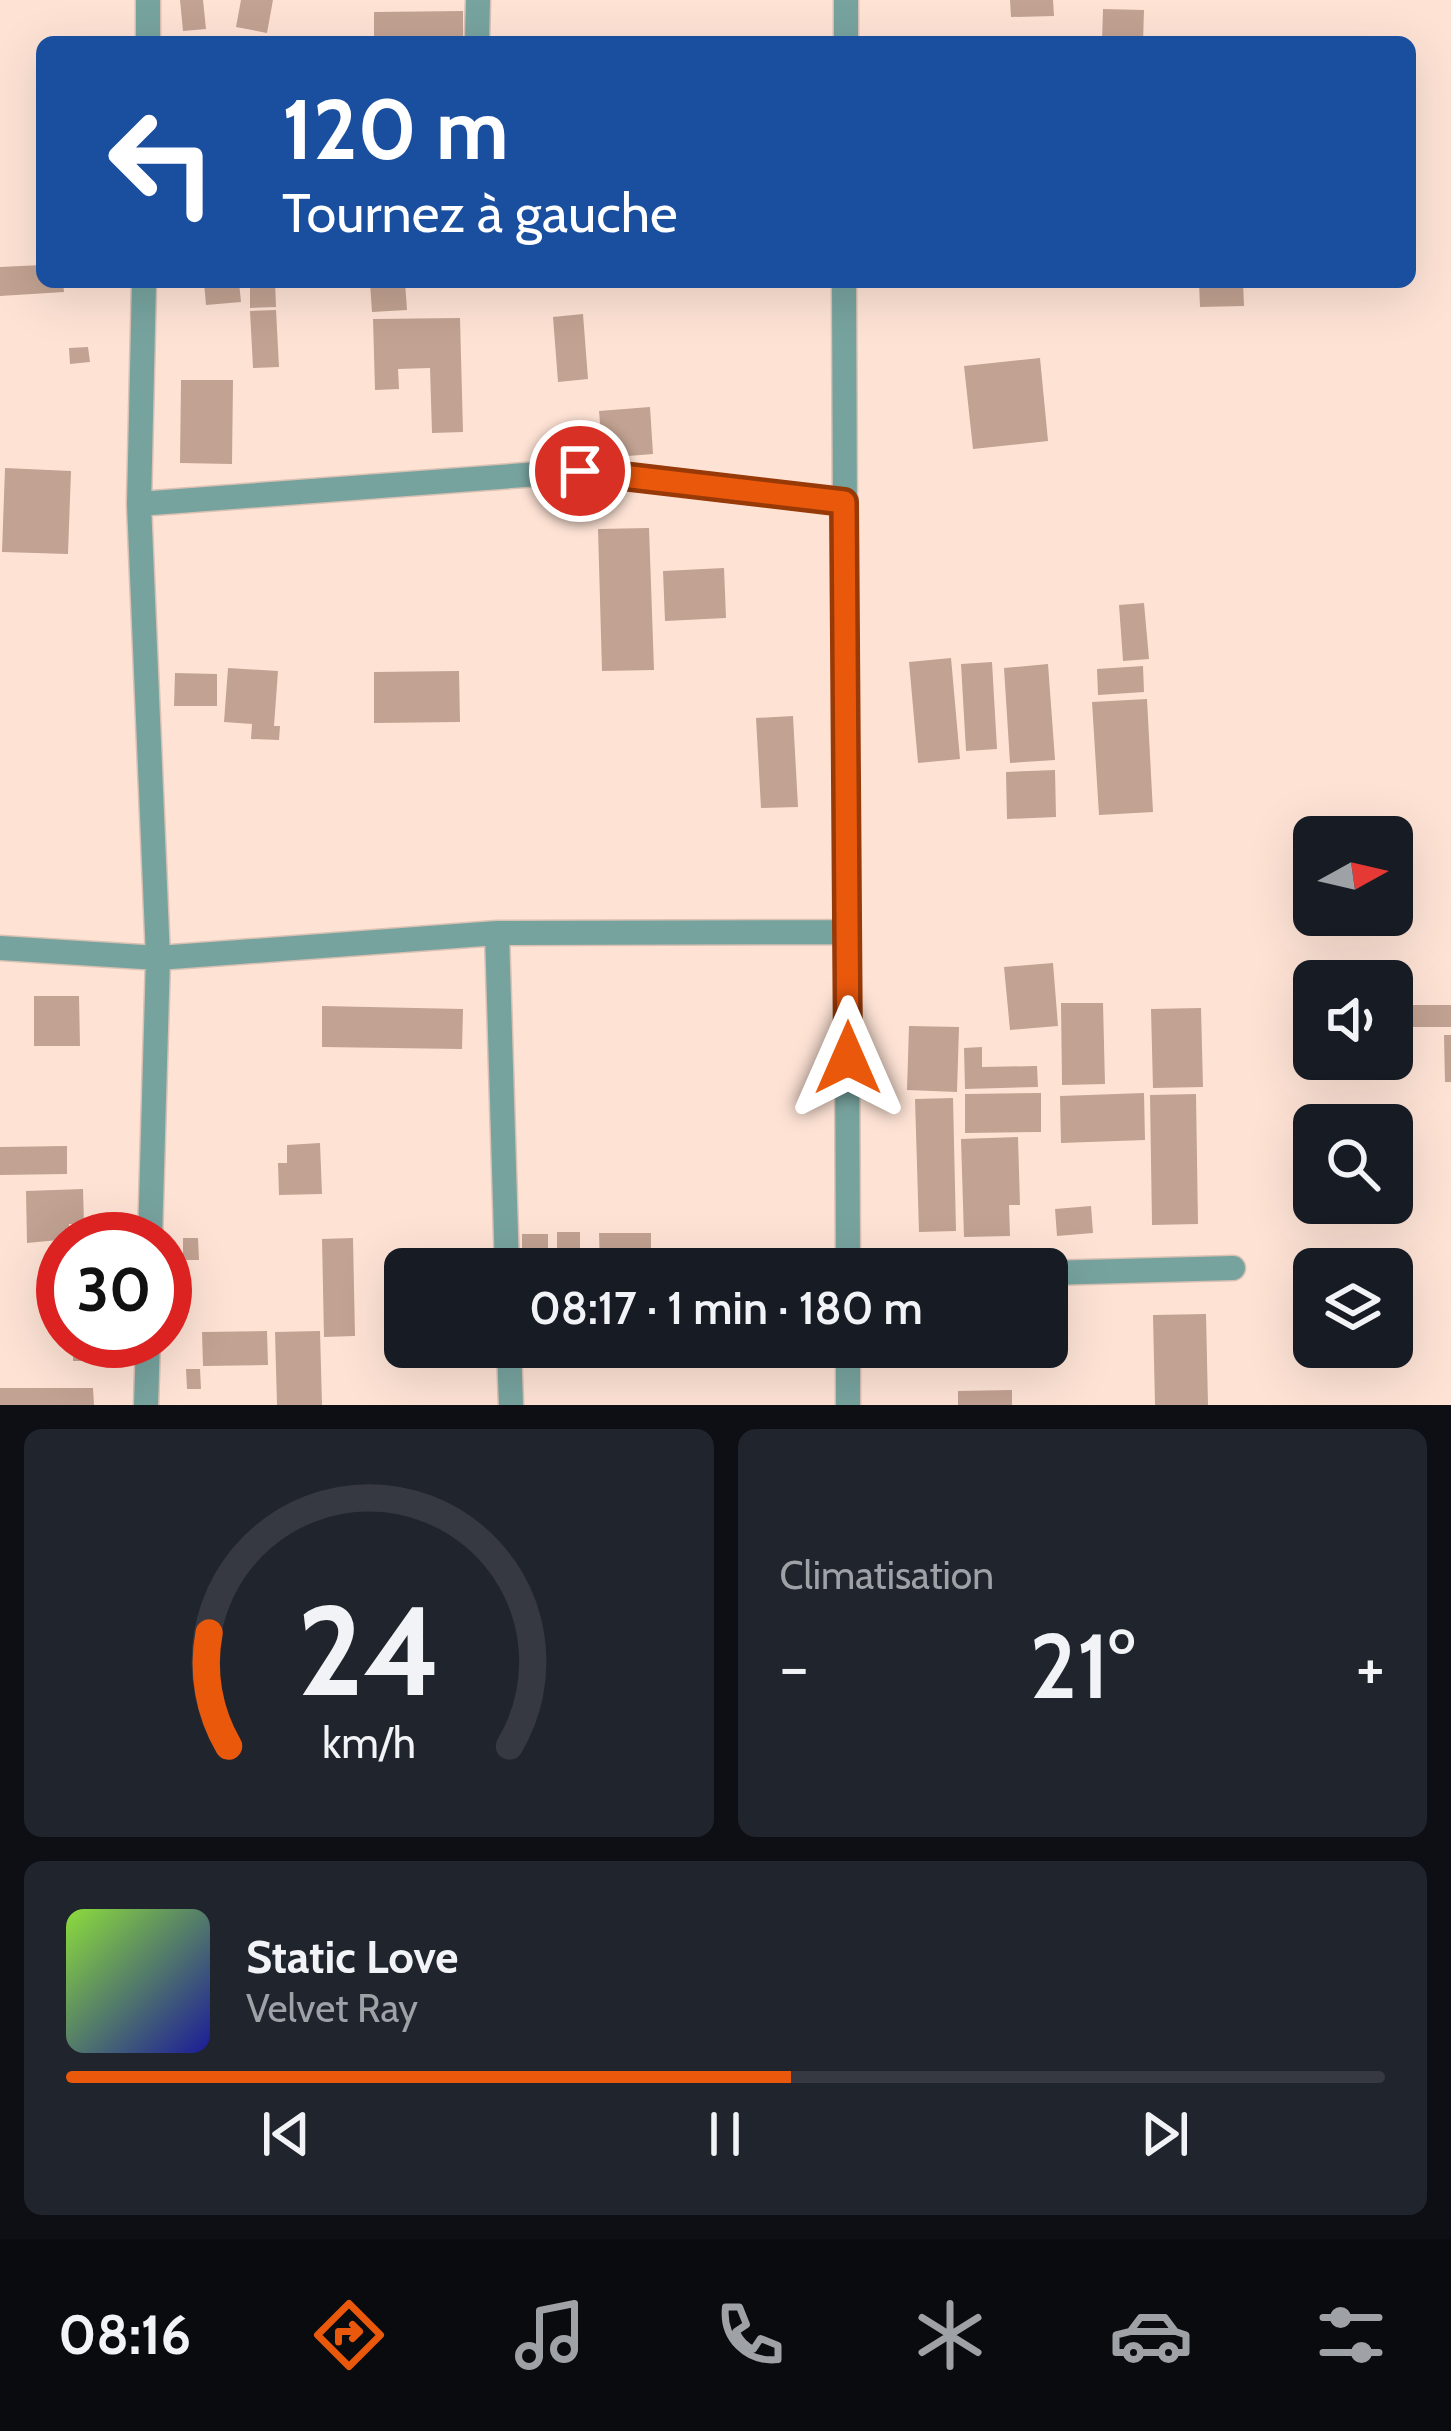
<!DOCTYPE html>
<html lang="fr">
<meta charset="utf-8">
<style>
:root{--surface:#171b24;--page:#20242c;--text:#f1f3f6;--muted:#9ea1a6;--line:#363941;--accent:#ea580c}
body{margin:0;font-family:Cabin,sans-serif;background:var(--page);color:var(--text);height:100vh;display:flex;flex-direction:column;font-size:45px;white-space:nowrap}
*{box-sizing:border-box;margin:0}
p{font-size:39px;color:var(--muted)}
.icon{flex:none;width:66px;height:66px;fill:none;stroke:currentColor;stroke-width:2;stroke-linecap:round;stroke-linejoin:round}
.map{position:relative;height:1405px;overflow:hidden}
.details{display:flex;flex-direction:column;gap:24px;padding:24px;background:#0d0f14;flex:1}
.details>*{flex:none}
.top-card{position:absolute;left:36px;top:36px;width:1380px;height:252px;border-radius:18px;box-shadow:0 12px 48px #0002;background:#1a4fa0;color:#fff;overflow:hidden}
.needle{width:78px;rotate:82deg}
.fabs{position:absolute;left:1293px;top:816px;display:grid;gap:24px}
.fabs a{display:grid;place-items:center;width:120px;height:120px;border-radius:18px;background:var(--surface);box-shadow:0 12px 48px #0002;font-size:60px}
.speed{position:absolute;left:36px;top:1212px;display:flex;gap:24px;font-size:60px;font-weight:700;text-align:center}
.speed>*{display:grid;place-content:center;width:156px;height:156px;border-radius:50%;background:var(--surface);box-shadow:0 12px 48px #0002;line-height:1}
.speed .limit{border:18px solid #d22;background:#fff;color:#111}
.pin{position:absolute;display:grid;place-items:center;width:102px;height:102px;color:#fff;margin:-51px;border:6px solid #fff;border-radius:50%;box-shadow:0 3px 12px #0007}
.me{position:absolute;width:132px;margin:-66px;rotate:0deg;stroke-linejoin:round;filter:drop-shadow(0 0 9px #0008)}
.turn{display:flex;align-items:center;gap:42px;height:252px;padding:0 48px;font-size:54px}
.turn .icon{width:156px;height:156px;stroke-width:2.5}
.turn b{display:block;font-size:84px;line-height:102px}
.big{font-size:90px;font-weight:600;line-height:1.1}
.details .card{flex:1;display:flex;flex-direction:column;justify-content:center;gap:18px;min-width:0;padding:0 42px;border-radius:18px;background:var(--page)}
.details .dial{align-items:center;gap:0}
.dial svg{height:312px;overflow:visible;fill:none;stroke:var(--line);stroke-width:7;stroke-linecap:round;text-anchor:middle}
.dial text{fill:var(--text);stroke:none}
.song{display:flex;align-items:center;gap:36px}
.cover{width:144px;height:144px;border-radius:18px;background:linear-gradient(135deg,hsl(90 70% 55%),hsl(240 70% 35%))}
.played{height:12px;border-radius:6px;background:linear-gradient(90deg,var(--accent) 55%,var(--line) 55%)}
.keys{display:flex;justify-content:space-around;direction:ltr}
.heat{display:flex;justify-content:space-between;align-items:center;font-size:66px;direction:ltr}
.details .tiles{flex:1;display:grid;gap:24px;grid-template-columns:1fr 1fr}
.card:last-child{grid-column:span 2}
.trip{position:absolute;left:384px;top:1248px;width:684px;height:120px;border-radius:18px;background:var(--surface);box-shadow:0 12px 48px #0002;font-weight:600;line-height:120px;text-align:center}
.dock{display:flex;height:192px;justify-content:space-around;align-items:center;background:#090b0e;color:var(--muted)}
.dock .icon{width:84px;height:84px}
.dock .active{color:var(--accent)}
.dock b{font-size:54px;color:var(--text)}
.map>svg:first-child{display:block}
.building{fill:#c2a292}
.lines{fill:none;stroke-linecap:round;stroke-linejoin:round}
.street-casing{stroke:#d9c1b4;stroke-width:27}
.street{stroke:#77a39e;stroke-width:24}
.route-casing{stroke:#983908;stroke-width:30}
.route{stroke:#ea580c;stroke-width:21}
</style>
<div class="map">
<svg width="1451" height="1405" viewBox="0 0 1451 1405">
<rect width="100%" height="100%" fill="#fee3d5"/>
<path class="building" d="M 180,0 L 203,0 L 206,29 L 183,31 Z
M 241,0 L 273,0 L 267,33 L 236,27 Z
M 1010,0 L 1053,0 L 1054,16 L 1011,17 Z
M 1103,9 L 1144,10 L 1143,42 L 1102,42 Z
M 463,11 L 463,42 L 374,42 L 374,12 Z
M 42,265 L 42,282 L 63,282 L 64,292 L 0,296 L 0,267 Z
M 204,282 L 239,282 L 241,302 L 206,305 Z
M 250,282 L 275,282 L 276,307 L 250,308 Z
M 370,282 L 405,282 L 407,310 L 372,312 Z
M 1199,282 L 1243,282 L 1244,306 L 1200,307 Z
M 276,310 L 279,367 L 253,368 L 250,311 Z
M 583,314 L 588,379 L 558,382 L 553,317 Z
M 460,318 L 463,432 L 432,433 L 430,368 L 398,369 L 399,389 L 375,390 L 373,319 Z
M 88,347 L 90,362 L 70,364 L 69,348 Z
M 1040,358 L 1048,441 L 973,449 L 964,366 Z
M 181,380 L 233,380 L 232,464 L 180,463 Z
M 650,407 L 653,454 L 603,458 L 599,411 Z
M 5,468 L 71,471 L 68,554 L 2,552 Z
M 649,528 L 654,670 L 602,671 L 598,529 Z
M 724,568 L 726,618 L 665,621 L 663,571 Z
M 1144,603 L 1149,659 L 1123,661 L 1119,605 Z
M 951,658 L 960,759 L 918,763 L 909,662 Z
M 992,662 L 997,749 L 966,751 L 961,664 Z
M 1048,664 L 1055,760 L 1010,763 L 1004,668 Z
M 1143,666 L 1144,692 L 1098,695 L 1097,669 Z
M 228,668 L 278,671 L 274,726 L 280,726 L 279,740 L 251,739 L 252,724 L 224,722 Z
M 459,671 L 460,722 L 374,723 L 374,672 Z
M 175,673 L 217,674 L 217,706 L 174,706 Z
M 1147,699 L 1153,812 L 1099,815 L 1092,702 Z
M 793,716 L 798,807 L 761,808 L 756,718 Z
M 1055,770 L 1056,817 L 1007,819 L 1006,772 Z
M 1053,963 L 1058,1026 L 1010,1030 L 1004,967 Z
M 34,996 L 79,996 L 80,1046 L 34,1046 Z
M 1061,1003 L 1103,1003 L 1105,1084 L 1062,1085 Z
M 1392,1005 L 1451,1005 L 1451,1027 L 1392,1027 Z
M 322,1006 L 463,1009 L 462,1049 L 322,1047 Z
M 1201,1008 L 1203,1087 L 1153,1088 L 1151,1009 Z
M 909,1026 L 959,1027 L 957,1092 L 907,1090 Z
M 1444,1035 L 1451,1035 L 1451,1082 L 1445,1082 Z
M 982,1047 L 982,1067 L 1037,1066 L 1038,1087 L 965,1089 L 964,1048 Z
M 1041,1093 L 1041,1132 L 965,1133 L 965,1094 Z
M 1144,1093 L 1145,1140 L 1061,1143 L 1060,1096 Z
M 1196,1094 L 1198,1224 L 1152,1225 L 1150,1095 Z
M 953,1098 L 956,1231 L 919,1232 L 915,1099 Z
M 1018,1137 L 1020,1205 L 1009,1205 L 1010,1236 L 964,1237 L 961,1139 Z
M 320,1143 L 322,1194 L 279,1195 L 278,1163 L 287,1163 L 287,1145 Z
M 67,1146 L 67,1174 L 0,1175 L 0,1147 Z
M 83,1189 L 84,1224 L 69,1224 L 69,1239 L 27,1243 L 26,1191 Z
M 1091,1206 L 1093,1233 L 1057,1236 L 1055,1209 Z
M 557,1232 L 580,1232 L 580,1255 L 557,1255 Z
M 599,1233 L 651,1233 L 651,1269 L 600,1269 Z
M 522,1234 L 548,1234 L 548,1261 L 522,1261 Z
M 183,1238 L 198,1238 L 199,1260 L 183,1260 Z
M 353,1238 L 355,1336 L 324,1337 L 322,1239 Z
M 1206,1314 L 1208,1405 L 1155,1405 L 1153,1315 Z
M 267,1331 L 268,1365 L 203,1366 L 202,1332 Z
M 320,1331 L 322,1405 L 277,1405 L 275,1332 Z
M 73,1341 L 91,1341 L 91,1361 L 73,1361 Z
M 186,1369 L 200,1369 L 201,1389 L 187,1389 Z
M 0,1388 L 93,1388 L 94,1405 L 0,1405 Z
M 1012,1390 L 1012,1405 L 958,1405 L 958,1391 Z"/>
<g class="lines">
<g class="street-casing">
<path id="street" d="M 148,42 L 148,0
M 477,42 L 478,0
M 846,42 L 846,0
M 144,282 L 139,504 L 158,958 L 150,1239
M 844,282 L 848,1269
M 139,504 L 579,471 L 844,502
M 497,933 L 507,1269
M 0,948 L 158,958 L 497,933 L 847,932
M 1047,1273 L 1233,1268
M 509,1347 L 511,1405
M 146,1405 L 148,1341
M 848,1405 L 848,1347"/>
</g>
<use href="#street" class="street"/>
</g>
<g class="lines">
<g class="route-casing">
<path id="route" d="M 580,471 L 844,502 L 848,1058"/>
</g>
<use href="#route" class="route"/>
</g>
</svg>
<div class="fabs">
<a><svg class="needle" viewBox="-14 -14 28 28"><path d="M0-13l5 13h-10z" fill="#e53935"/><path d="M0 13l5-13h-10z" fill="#9ea1a6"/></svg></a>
<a><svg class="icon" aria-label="sound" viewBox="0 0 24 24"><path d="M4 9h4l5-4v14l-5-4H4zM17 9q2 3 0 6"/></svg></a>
<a><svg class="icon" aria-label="search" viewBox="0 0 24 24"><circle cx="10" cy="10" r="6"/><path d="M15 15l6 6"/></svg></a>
<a><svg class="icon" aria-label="layers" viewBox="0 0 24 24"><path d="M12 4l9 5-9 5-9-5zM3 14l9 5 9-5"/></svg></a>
</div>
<div class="speed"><div class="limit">30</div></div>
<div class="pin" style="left:580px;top:471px;background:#d93025"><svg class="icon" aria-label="arrive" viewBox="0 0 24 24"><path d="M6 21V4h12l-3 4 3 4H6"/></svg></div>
<svg class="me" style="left:848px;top:1058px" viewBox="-20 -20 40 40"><path d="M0-17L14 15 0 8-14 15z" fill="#ea580c" stroke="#fff" stroke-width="4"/></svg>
<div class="trip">08:17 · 1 min · 180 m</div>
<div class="top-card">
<div class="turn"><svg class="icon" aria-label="left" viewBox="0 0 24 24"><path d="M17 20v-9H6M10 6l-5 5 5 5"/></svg><div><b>120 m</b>Tournez à gauche</div></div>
</div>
</div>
<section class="details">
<div class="tiles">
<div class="card dial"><svg viewBox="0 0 100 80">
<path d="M14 69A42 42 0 1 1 86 69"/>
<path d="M14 69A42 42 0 0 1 9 40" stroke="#ea580c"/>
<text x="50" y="56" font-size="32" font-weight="700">24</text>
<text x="50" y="72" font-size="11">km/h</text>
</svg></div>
<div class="card"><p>Climatisation</p>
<div class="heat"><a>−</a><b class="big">21°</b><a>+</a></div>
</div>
<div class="card">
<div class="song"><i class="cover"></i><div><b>Static Love</b><p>Velvet Ray</p></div></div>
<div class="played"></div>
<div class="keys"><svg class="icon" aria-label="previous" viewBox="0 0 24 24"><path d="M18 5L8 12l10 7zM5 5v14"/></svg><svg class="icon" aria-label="pause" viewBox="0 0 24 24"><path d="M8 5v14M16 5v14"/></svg><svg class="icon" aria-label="next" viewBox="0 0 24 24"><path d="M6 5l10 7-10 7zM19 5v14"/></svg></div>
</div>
</div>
</section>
<nav class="dock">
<b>08:16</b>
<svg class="icon active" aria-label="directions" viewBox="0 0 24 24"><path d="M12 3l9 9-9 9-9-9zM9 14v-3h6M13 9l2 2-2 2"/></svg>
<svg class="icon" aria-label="music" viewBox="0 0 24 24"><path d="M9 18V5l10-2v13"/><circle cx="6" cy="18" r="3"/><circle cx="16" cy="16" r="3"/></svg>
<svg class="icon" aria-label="phone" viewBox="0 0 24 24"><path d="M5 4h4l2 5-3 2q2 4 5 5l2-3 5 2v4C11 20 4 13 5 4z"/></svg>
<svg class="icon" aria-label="climate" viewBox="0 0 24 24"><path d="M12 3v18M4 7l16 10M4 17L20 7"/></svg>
<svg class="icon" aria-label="car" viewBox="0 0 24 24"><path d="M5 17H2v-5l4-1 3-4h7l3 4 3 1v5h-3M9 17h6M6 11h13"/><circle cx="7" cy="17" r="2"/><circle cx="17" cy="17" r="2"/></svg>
<svg class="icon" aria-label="filters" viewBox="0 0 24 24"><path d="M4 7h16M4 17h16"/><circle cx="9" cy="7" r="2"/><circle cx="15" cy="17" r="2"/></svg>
</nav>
